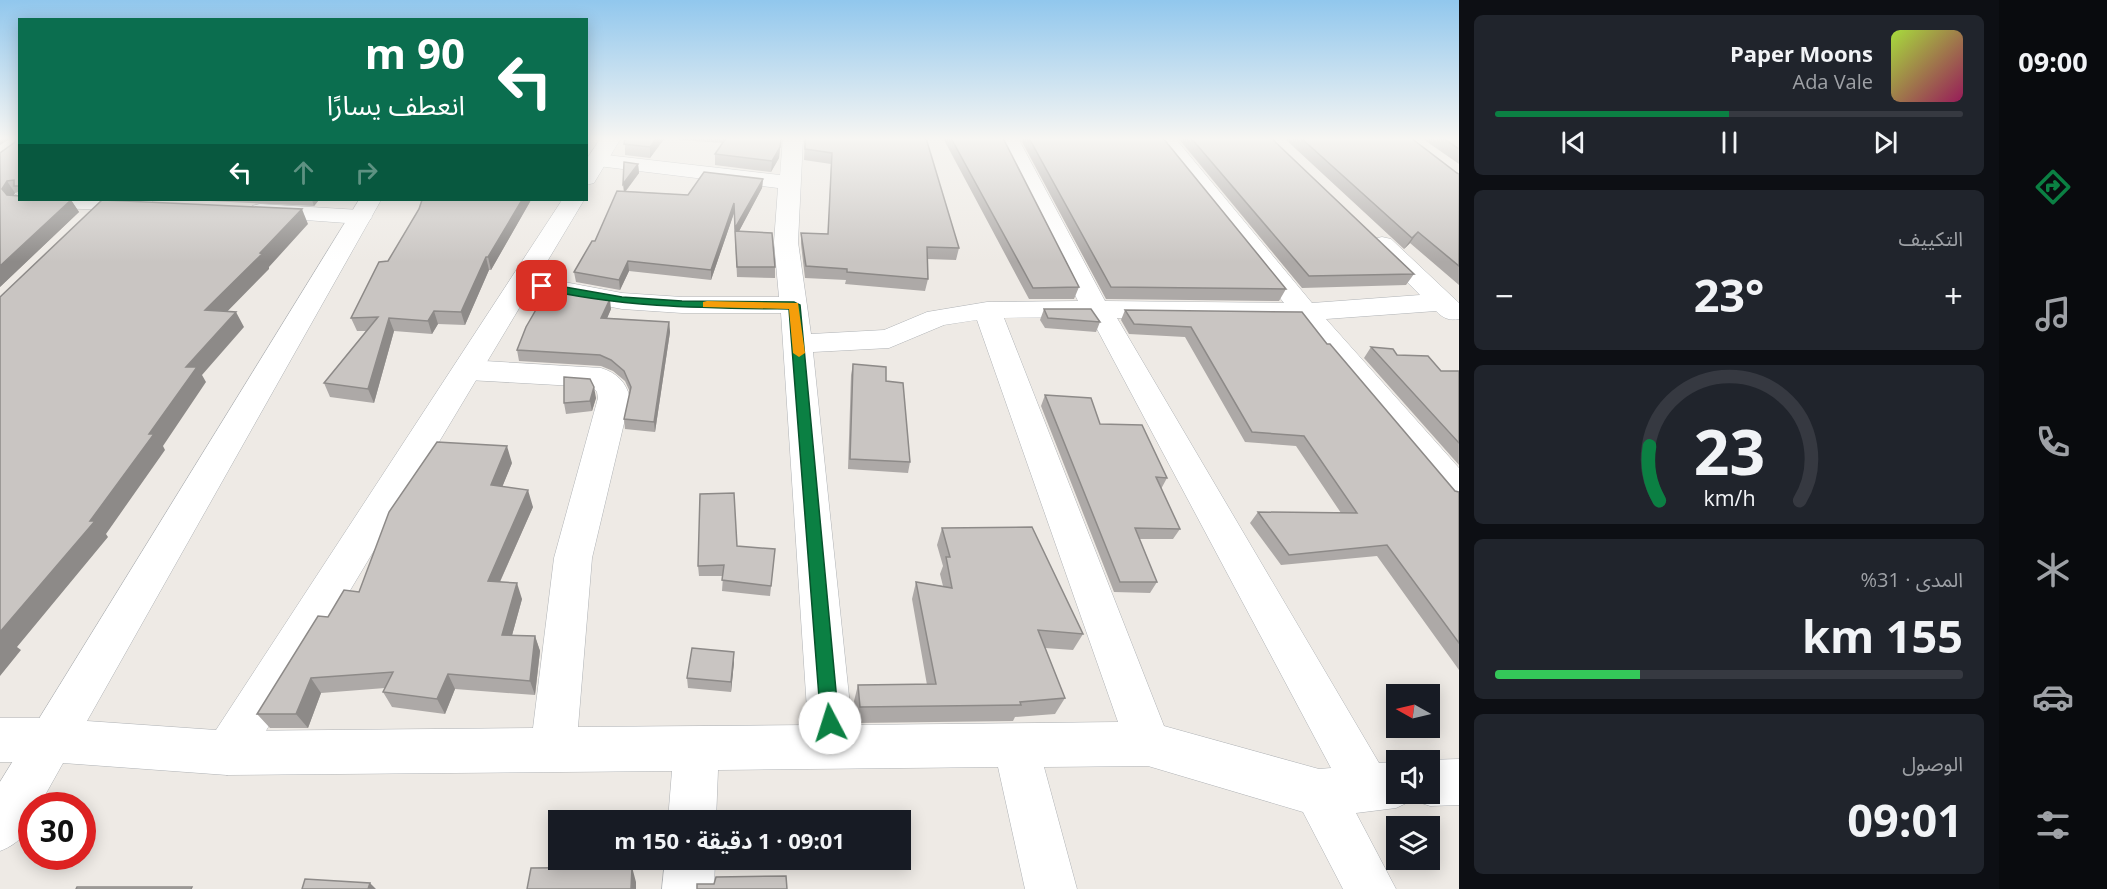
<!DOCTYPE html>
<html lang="ar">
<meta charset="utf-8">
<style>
:root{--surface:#171b24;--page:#20242c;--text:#f1f3f6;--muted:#9ea1a6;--line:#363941;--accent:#0b8043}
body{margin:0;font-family:"Open Sans","Noto Sans Arabic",sans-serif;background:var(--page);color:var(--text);direction:rtl;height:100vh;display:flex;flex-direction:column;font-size:22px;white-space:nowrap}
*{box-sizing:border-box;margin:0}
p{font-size:20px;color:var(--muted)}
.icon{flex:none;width:33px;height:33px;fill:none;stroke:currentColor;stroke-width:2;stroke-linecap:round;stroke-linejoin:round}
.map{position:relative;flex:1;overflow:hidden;direction:ltr}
.details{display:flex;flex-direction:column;gap:15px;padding:15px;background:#0d0f14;width:540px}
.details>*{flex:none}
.top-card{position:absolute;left:18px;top:18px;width:570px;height:183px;border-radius:0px;box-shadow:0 3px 15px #0003;direction:rtl;background:#0b6e4f;color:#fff;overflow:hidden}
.needle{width:39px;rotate:278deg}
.buttons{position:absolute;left:1386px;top:684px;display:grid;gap:12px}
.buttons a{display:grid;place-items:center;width:54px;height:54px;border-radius:0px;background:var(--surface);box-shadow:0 3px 15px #0003;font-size:30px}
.speed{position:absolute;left:18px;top:792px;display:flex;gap:12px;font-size:30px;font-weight:700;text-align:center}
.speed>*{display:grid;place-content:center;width:78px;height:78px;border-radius:50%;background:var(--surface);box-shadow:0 3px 15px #0003;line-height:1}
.speed .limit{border:9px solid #d22;background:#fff;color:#111}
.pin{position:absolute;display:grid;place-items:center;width:51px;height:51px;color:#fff;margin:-26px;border-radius:12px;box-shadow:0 3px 9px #0006}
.me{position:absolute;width:66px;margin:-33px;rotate:355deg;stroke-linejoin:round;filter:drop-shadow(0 0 4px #0008)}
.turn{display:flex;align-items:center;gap:21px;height:126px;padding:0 24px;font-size:27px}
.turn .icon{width:78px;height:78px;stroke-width:2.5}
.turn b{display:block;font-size:42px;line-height:51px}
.lanes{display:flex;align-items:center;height:57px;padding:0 24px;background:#0003;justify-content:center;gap:30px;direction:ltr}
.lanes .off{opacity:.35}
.big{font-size:45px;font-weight:700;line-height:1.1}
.details .widget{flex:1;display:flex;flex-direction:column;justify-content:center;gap:9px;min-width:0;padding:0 21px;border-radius:9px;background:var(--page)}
.details .dial{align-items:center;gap:0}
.dial svg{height:156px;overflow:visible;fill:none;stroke:var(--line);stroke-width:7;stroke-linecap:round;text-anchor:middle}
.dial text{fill:var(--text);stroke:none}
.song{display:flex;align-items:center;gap:18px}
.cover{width:72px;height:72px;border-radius:9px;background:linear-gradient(135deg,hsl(80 70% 55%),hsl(330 70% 35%))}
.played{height:6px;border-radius:3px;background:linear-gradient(90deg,var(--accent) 50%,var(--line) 50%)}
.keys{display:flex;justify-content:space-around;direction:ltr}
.heat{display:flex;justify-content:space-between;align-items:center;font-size:33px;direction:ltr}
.charge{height:9px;border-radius:4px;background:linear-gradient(90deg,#34c759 31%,var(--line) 0)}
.trip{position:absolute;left:548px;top:810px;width:363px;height:60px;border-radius:0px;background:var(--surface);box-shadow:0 3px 15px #0003;font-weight:700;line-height:60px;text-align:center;direction:rtl}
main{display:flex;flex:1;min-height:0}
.tab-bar{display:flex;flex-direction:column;width:108px;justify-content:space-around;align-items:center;background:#090b0e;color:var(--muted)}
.tab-bar .icon{width:42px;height:42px}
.tab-bar .selected{color:var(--accent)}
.tab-bar b{font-size:27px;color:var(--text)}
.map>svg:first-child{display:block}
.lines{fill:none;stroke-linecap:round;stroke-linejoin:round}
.minor-casing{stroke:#b0b3b6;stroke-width:1}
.tertiary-casing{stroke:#b0b3b6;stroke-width:1}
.minor{fill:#fff;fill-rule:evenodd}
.tertiary{fill:#fff;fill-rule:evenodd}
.wall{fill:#ada9a7}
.shaded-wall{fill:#8d8a88}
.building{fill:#c9c5c2;stroke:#8d8a88;stroke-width:1.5}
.route{fill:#0b8043;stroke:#07532c;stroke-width:1.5}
.slow{fill:#f59e0b}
</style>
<main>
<nav class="tab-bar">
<b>09:00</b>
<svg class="icon selected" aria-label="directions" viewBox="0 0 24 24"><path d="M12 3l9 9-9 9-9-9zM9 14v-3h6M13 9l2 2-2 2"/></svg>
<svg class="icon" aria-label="music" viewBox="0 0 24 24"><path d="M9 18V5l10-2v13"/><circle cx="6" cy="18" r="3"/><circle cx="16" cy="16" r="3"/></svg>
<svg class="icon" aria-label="phone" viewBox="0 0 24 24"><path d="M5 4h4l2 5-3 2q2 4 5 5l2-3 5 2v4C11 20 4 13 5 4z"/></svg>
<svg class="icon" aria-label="climate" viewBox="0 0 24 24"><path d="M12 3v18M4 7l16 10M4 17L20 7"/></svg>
<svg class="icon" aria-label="car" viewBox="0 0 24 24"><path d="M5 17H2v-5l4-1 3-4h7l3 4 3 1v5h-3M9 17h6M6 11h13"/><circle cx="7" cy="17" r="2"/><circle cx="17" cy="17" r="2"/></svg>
<svg class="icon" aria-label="filters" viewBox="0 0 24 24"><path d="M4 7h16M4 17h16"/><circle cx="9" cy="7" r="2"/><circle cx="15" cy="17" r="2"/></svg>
</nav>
<section class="details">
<div class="widget">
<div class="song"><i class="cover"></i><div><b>Paper Moons</b><p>Ada Vale</p></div></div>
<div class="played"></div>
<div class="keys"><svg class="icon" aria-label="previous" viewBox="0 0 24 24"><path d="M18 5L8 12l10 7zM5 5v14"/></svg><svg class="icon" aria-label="pause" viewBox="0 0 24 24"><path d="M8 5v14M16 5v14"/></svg><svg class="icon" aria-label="next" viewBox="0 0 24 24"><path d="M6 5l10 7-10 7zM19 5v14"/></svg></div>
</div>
<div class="widget"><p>التكييف</p>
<div class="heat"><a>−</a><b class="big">23°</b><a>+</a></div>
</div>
<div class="widget dial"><svg viewBox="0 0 100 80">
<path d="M14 69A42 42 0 1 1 86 69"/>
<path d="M14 69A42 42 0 0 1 9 41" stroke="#0b8043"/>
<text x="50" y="56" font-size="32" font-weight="700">23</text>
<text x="50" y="72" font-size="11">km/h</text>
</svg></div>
<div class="widget"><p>المدى · 31%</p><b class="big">155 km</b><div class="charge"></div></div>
<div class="widget"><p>الوصول</p><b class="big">09:01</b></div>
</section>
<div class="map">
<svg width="1459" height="889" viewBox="0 0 1459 889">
<rect width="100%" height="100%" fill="#eeeae5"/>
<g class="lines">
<g class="minor-casing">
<path id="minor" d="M 783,138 L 803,138 L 798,242 L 811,334 L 884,330 L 927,312 L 987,302 L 1078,301 L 998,138 L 1018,138 L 1105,301 L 1284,303 L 1154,138 L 1175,138 L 1312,303 L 1420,295 L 1370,244 L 1373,239 L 1382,237 L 1391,239 L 1459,303 L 1459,319 C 1449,321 1443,318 1436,311 L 1326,319 L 1459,468 L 1459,504 L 1447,500 L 1297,320 L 1117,318 L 1379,763 L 1396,762 L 1396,794 L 1430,794 L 1428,760 L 1459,759 L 1459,805 L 1430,806 L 1413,800 L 1396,808 L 1356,813 L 1396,889 L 1343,889 L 1303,812 L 1148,766 L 1044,767 L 1077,889 L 1025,889 L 998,767 L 718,770 L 716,820 L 668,820 L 672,771 L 227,775 L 211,769 L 204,753 L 211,737 L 227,731 L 533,728 L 554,558 L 598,398 L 597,392 L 593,387 L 468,380 L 457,377 L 453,370 L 457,363 L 468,360 L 601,368 C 617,373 626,382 630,398 L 592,558 L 578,727 L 808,725 L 781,313 L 682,313 L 622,309 L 522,290 L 513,288 L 509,282 L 513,276 L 522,274 L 622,293 L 682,297 L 779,297 L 774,242 L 778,188 L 598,166 L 590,165 L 587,160 L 590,155 L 598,154 L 780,175 ZM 1088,317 L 1097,329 L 1331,768 L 1319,769 L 1164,726 L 1004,318 ZM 977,320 L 1118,722 L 852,725 L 813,352 L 889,348 L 944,325 Z
M 20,194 L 20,200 L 151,200 L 155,204 L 151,209 L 143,211 L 23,207 L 15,205 L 12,200 L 15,195 Z
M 260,204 L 360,210 L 368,212 L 372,217 L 368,222 L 360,224 L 252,216 L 248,211 L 252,206 Z
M 0,718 L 52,718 L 68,725 L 75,740 L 68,755 L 52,762 L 0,762 Z
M 665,860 L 715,860 L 714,889 L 662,889 Z"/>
</g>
<g class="tertiary-casing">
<path id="tertiary" d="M 601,138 L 621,138 L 594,183 L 586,185 L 586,160 Z
M 359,200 L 381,200 L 87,721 L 216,730 L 562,200 L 584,200 L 243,769 L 227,775 L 63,763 L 39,806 L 32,806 C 32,829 21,843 0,851 L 0,782 Z"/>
</g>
<use href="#minor" class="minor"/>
<use href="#tertiary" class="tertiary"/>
</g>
<path class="wall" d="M 20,138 L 20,194 L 19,192 L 15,193 L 13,196 L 71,200 L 79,212 L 0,287 L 0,153 Z
M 625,138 L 781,138 L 779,158 L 771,172 L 715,165 L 715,154 L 723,143 L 664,139 L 650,158 L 625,155 Z
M 805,138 L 926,138 L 959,248 L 956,260 L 927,259 L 928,279 L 925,291 L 845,284 L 846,280 L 805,278 L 801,244 L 801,233 L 828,234 L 831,164 L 804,160 Z
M 943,138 L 1003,138 L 1079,287 L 1074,299 L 1029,299 Z
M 1020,138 L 1163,138 L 1286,289 L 1279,301 L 1106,299 Z
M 1178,138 L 1271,138 L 1414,274 L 1406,285 L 1302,288 Z
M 1284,138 L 1411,138 L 1457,173 L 1459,174 L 1459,285 L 1410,243 L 1404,249 Z
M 1424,138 L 1459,138 L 1459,164 L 1423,139 Z
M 638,164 L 639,173 L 626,191 L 688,195 L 763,179 L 762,188 L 739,231 L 775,267 L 775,278 L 737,277 L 734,213 L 711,280 L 629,271 L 620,290 L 576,282 L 574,272 L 595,241 L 624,191 Z
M 188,200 L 319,200 L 314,206 Z
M 422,200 L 531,200 L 491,270 L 489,270 L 465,325 L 438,324 L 432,334 L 394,331 L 374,403 L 330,397 L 324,383 L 366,331 L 357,331 L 351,318 L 388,261 L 419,209 Z
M 611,309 L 607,318 L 669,322 L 670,332 L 655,432 L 625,429 L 624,419 L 630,392 L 625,381 L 613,371 L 601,366 L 519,361 L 517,350 Z
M 1044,309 L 1100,322 L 1096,332 L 1045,328 L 1040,320 Z
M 1125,310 L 1327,344 L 1455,491 L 1459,492 L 1459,670 L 1377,556 L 1281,565 L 1250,523 L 1258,512 L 1341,513 L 1296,446 L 1245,442 L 1185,337 L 1129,334 L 1121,320 Z
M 1371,347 L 1397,355 L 1441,371 L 1459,371 L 1459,465 L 1364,358 Z
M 853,364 L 886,381 L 910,462 L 908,473 L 848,469 L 851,375 Z
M 1045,395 L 1100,424 L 1167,478 L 1161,489 L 1180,529 L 1173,539 L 1139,539 L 1157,582 L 1150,593 L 1114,592 L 1041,406 Z
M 596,398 L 592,411 L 566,414 L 564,403 Z
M 512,463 L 502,487 L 533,507 L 500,582 L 522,599 L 512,635 L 535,636 L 540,651 L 535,695 L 455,689 L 445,714 L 392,707 L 383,692 L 385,688 L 321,693 L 308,728 L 270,728 L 257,714 L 328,617 Z
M 942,528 L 1083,634 L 1073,650 L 1045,648 L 1065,698 L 1055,714 L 1015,717 L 1013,721 L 857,723 L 854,701 L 858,685 L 927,685 L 912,599 L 916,582 L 943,586 L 940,574 L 943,566 L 937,545 Z
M 737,546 L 774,560 L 770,596 L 722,591 L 723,576 L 699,576 L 698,566 Z
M 734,662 L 731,692 L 688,688 L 687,678 Z"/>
<path class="shaded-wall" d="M 0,138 L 11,138 L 0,145 Z
M 656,138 L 664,138 L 664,139 L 650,158 L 650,147 Z
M 781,138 L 779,158 L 771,172 L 772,161 Z
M 638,164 L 639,173 L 624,193 L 623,184 Z
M 763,179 L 762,188 L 736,237 L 735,231 L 735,238 L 735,228 Z
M 7,181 L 15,193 L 10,201 L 2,189 Z
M 71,200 L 79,212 L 0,287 L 0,266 Z
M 312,200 L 319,200 L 314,206 Z
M 522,200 L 531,200 L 491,270 L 488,257 Z
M 734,203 L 734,213 L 711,280 L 711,270 Z
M 302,209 L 308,224 L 269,267 L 269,269 L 214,325 L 205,310 L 260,253 Z
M 1418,232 L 1410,243 L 1404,249 L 1412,238 Z
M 486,257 L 489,270 L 465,325 L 461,312 Z
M 628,261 L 629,271 L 620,290 L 619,280 Z
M 610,299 L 611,309 L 603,328 L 601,318 Z
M 434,311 L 438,324 L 432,334 L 428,321 Z
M 236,312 L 244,327 L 202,375 L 206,382 L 163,446 L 165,450 L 106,534 L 108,537 L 17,647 L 21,650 L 0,676 L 0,632 L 149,434 L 186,367 Z
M 389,318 L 394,331 L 374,403 L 368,389 Z
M 669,322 L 670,332 L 655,432 L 654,422 Z
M 594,387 L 596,398 L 592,411 L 590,401 Z
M 507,446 L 512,463 L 496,502 L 491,485 Z
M 528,490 L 533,507 L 493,597 L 488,581 Z
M 517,583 L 522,599 L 508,650 L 502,635 Z
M 535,636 L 540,651 L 535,695 L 530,681 Z
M 734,652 L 734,662 L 731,692 L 731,682 Z
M 448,674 L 455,689 L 445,714 L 437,699 Z
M 311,678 L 321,693 L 308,728 L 296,714 Z
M 632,867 L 636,882 L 636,889 L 631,889 Z
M 370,883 L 376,889 L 368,889 Z"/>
<path class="building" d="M 15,138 L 20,138 L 20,186 L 14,186 L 14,180 L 7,181 L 2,189 L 7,195 L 20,196 L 20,200 L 71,200 L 0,266 L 0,153 L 15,142 Z
M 625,138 L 656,138 L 650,147 L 624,144 Z
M 726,138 L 781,138 L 780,147 L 772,161 L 715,154 Z
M 805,138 L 926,138 L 959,248 L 927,247 L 928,279 L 847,272 L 847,269 L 806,266 L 801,233 L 828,234 L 832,153 L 805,149 Z
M 951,138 L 1003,138 L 1079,287 L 1033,288 Z
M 1029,138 L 1163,138 L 1286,289 L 1111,287 Z
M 1191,138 L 1271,138 L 1414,274 L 1309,276 Z
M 1301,138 L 1411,138 L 1457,173 L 1459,174 L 1459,266 L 1418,232 L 1412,238 Z
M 1443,138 L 1459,138 L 1459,149 Z
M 624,162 L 638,164 L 623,184 Z
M 704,172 L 763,179 L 735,228 L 734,203 L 711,270 L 628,261 L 619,280 L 574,272 L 592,241 L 595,241 L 617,191 L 688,195 Z
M 102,200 L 302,209 L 260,253 L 262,254 L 205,310 L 236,312 L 186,367 L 197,367 L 149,434 L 154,434 L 90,521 L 95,521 L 0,632 L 0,297 Z
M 422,200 L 522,200 L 488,257 L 486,257 L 461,312 L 434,311 L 428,321 L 389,318 L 368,389 L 324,383 L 378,317 L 351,318 L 379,262 L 388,261 L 419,209 Z
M 735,231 L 772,233 L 775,267 L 737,267 Z
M 549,287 L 610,299 L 601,318 L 669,322 L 654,422 L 624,419 L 631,387 L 624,371 L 611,360 L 600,355 L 517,350 L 526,327 Z
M 1044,309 L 1091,309 L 1100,322 L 1048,318 Z
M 1125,310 L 1302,312 L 1327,344 L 1330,344 L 1455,491 L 1459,492 L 1459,643 L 1387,545 L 1289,555 L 1258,512 L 1357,513 L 1304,436 L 1252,432 L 1191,327 L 1134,324 Z
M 1371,347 L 1393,349 L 1397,355 L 1428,356 L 1441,371 L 1459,371 L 1459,443 Z
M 853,364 L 886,367 L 886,381 L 903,383 L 910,462 L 850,459 Z
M 564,377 L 590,379 L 594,387 L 590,401 L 564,403 Z
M 1045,395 L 1091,398 L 1100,424 L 1142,425 L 1167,478 L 1156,477 L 1180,529 L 1135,528 L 1157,582 L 1120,582 Z
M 437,442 L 507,446 L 491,485 L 528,490 L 488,581 L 517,583 L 502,635 L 535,636 L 530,681 L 448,674 L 437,699 L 383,692 L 393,672 L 311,678 L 296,714 L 257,714 L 318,616 L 328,617 L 344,590 L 359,592 L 389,512 Z
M 734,493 L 737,546 L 775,549 L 771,586 L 722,580 L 724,565 L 698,566 L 700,494 Z
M 1032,527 L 1083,634 L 1038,630 L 1065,698 L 1020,702 L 1021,705 L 860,707 L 858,685 L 936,684 L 916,582 L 952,588 L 946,557 L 950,557 L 942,528 Z
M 692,648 L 734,652 L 731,682 L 687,678 Z
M 632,867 L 631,889 L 527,889 L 531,868 Z
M 786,876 L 787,889 L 697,889 L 697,884 L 714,884 L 716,877 Z
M 305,879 L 370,883 L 368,889 L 302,889 Z
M 77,887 L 192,887 L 191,889 L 76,889 Z"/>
<linearGradient id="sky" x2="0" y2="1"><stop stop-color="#91c7ed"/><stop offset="0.53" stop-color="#f7f6f3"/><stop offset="1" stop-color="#f7f6f3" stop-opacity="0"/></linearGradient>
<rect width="1459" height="262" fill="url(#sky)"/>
<path class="route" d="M 542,283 L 622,297 L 682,301 L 794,302 L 800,305 L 839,723 L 836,730 L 830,732 L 823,730 L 821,723 L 789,309 C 704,308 621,308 538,288 L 538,284 Z"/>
<path class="slow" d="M 707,301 L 798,303 L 805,353 L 799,357 L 793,353 L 789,309 L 703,307 L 703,302 Z"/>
</svg>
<div class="buttons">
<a><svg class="needle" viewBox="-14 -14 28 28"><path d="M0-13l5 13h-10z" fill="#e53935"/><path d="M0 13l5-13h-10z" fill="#9ea1a6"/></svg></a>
<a><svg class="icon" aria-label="sound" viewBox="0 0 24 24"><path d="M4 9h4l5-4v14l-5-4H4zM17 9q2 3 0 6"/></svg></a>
<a><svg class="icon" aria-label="layers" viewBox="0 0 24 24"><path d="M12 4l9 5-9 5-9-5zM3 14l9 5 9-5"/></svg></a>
</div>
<div class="speed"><div class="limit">30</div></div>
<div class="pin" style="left:542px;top:286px;background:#d93025"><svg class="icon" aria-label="arrive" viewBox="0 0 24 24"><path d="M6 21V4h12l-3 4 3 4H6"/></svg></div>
<svg class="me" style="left:830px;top:723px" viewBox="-20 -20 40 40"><circle r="19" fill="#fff"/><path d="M0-13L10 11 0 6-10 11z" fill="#0b8043"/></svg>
<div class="trip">09:01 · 1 دقيقة · 150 m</div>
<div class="top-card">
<div class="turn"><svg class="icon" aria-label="left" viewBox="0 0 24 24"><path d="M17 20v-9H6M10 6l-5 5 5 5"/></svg><div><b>90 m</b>انعطف يسارًا</div></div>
<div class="lanes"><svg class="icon" aria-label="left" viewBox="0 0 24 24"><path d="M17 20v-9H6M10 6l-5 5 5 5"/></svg><svg class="icon off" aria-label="ahead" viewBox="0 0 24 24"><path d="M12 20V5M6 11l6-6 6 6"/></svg><svg class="icon off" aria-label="right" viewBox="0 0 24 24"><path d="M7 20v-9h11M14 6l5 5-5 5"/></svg></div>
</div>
</div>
</main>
